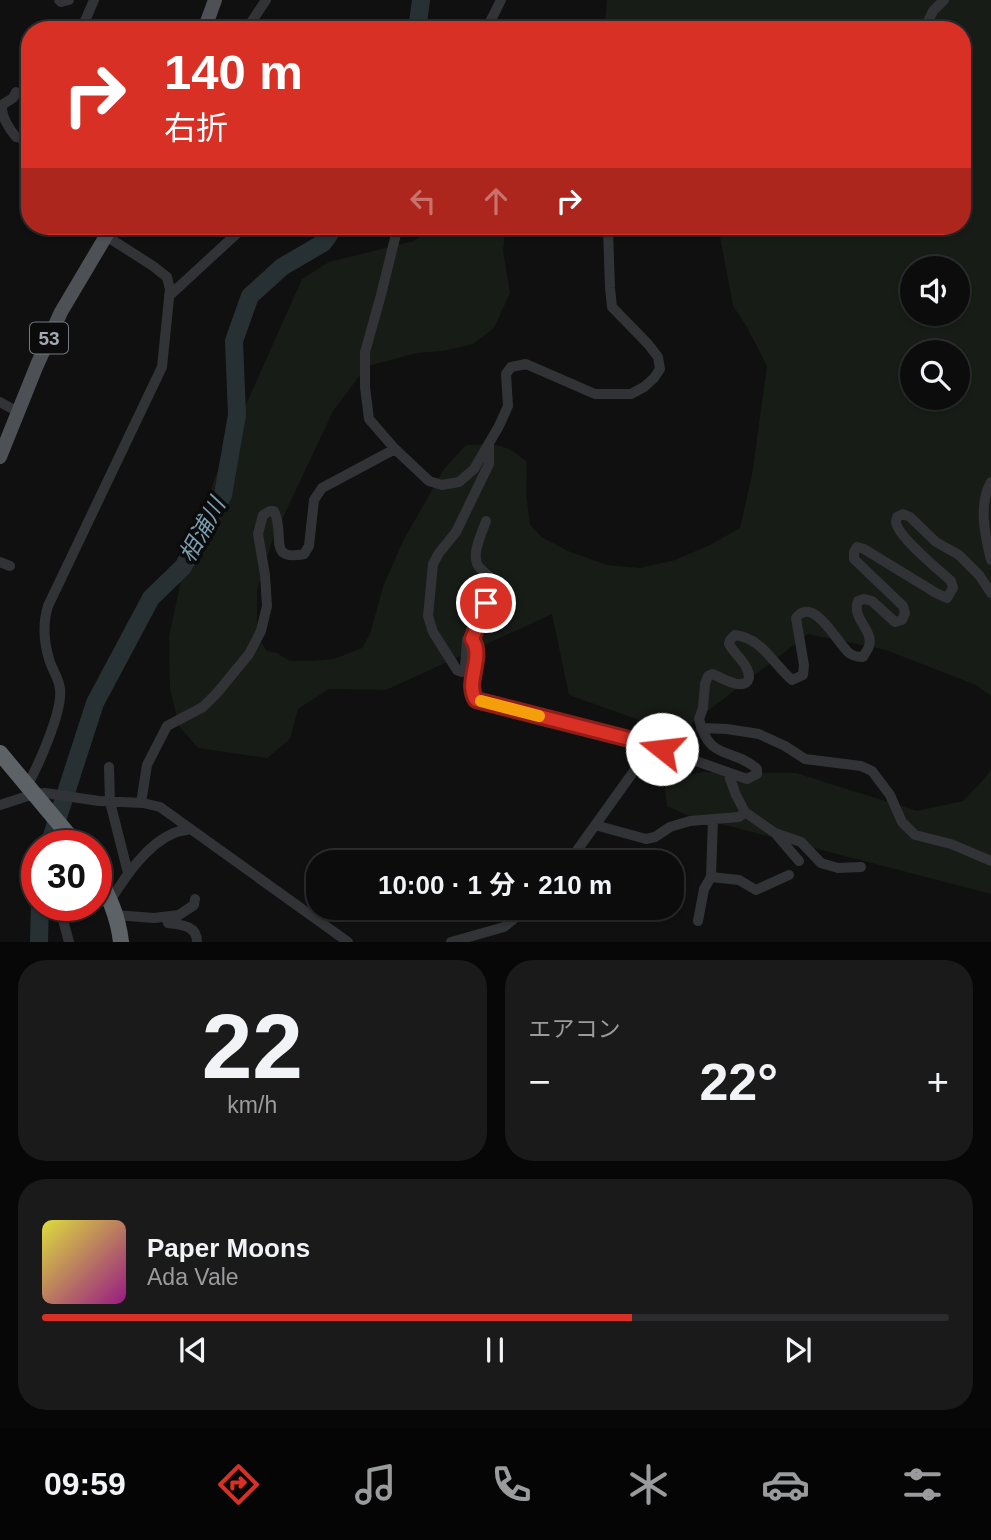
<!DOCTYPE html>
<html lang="ja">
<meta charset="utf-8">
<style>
:root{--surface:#0c0c0d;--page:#1a1a1b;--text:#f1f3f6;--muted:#9a9b9d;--line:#2c2c2e;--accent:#d93025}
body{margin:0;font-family:Arial,"Noto Sans JP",sans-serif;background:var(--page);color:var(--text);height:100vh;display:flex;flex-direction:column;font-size:26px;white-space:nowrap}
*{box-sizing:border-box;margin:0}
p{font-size:23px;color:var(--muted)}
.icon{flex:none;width:38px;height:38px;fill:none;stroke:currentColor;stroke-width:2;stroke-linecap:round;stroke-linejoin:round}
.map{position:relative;height:942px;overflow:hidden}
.drawer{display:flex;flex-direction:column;gap:18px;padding:18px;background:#070707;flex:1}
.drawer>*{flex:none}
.hud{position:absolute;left:21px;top:21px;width:950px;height:214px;border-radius:28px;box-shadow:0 2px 5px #0004,0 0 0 2px var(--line);background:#d93025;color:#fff;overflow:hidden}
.tools{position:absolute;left:900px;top:256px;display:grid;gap:14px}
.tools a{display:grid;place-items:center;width:70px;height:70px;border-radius:50%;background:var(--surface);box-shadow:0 2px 5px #0004,0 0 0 2px var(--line);font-size:35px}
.speed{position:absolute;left:21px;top:830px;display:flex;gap:14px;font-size:35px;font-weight:700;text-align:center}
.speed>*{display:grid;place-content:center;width:91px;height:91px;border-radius:50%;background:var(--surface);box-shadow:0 2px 5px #0004,0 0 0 2px var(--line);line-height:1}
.speed .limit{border:10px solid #d22;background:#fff;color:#111}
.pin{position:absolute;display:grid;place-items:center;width:60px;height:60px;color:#fff;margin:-30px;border:4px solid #fff;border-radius:50%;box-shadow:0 2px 7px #0007}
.me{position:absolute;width:77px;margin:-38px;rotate:286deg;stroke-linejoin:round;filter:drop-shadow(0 0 5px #0008)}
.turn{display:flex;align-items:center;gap:24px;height:147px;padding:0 28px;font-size:32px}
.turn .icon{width:91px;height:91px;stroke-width:2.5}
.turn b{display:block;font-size:49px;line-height:60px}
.lanes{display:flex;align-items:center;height:66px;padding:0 28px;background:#0003;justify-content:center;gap:35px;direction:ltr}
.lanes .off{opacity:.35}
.big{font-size:52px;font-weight:700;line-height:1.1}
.drawer .card{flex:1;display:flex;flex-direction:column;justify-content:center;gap:10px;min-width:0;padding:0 24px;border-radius:28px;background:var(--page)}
.drawer .dial{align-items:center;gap:0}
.dial b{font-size:91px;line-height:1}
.song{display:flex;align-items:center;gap:21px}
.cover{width:84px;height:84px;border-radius:10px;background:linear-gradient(135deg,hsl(60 70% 55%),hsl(310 70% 35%))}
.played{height:7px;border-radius:4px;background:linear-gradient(90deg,var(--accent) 65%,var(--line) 65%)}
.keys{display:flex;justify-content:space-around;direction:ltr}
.heat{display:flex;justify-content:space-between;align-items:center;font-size:38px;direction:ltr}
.drawer .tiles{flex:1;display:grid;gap:18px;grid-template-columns:1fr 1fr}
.card:last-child{grid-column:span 2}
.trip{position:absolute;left:306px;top:850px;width:378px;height:70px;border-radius:28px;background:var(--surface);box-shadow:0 2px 5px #0004,0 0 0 2px var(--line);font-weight:700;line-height:70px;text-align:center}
.tabs{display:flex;height:112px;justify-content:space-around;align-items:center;background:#050505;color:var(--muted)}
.tabs .icon{width:49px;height:49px}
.tabs .on{color:var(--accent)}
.tabs b{font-size:32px;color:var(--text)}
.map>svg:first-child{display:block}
.green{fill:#171c17;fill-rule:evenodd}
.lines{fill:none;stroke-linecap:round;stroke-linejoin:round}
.river{stroke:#273134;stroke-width:18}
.minor{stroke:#313336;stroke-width:10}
.major{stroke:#4d5055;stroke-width:14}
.highway{stroke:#5d6267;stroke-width:16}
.route-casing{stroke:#8d1f18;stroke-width:18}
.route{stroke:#d93025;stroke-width:12}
.slow{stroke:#f59e0b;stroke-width:12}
.labels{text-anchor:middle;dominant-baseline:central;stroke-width:7;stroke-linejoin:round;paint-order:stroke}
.shield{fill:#0b0b0c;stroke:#757a80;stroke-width:2}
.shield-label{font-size:19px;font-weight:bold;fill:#a2a9b2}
.water-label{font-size:23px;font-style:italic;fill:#799dad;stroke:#0b0b0c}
</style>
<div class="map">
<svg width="991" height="942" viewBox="0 0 991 942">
<rect width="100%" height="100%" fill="#101011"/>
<path class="green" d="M 607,0 L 991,0 L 991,696 L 976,685 L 886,650 L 808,634 L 678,734 L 569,695 L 552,614 L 386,690 L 329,689 L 298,709 L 290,739 L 267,758 L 198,748 L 179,726 L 170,689 L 169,636 L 184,567 L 221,461 L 302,279 L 329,262 L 414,241 L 429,229 L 429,226 L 518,226 L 505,233 L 503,251 L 510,293 L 494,328 L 473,344 L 443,351 L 417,353 L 367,366 L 333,411 L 272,541 L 257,590 L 257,636 L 267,651 L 277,653 L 290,661 L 312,661 L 334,659 L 362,648 L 370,634 L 383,587 L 403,541 L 444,469 L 466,445 C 496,444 504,442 527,462 L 526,493 L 530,525 L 543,538 L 568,551 L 607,565 L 640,568 L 675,560 L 710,545 L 740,528 L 752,475 L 767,366 L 747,327 L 733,306 L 718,226 L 962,226 L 962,30 L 598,30 L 605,24 ZM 912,268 L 957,268 L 957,313 L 912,313 ZM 912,352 L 957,352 L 957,397 L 912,397 Z
M 991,769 L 991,894 L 687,815 L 667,806 L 665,788 L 680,777 L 703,772 L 796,773 L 917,811 L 963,801 L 986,777 Z"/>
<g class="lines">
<path class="river" d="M 417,30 L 421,0
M 49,845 L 95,703 L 151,598 L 183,567 L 223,495 L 237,415 L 234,341 L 250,296 L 282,267 L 323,243 L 335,226
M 39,942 L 40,905"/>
<path class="minor" d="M 59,0 L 61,2 L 69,0
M 81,30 L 94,0
M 246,30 L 266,0
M 486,30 L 501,0
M 924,30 L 933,11 L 944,0
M 16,92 L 13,98 L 2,105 C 1,116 9,129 16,137 L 23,138 L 30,137
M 398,226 L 381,295 L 365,352 L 365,387 L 369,419 L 395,449 L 429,481 L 442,485 L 459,482 L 474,469 L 499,426 L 508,406 L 506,374 L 511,367 L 526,364 L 595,394 L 631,394 L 644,387 L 654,378 L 660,369 L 658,357 L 648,344 L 612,307 L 610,288 L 608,229 L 609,226
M 169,296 L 245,226
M 0,402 L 18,412
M 489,445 L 489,464 L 456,532 L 439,553 L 433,564 L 428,616 L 433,632 L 457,670 L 462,672 L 465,667 L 467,640 L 472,639 C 485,656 464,682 476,700 L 633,740 L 649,750
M 991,482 C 978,504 985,536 991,560
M 0,562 L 10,566
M 472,639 L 493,585 C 491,575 485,574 479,567 C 470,556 482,533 486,521
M 701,728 L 727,729 L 759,734 L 785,746 L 805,759 L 861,766 L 872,771 L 890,795 L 902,822 L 915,835 L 951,844 L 991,861
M 109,767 L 110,802 L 128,873
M 27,786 C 38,766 63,711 60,689 C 59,678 52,670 49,659 C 44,642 43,622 48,606 L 162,367 L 170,289 L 167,277 L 153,266 L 106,236
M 141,803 L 147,765 L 167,726 L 203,707 L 217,693 L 249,654 L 261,631 L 267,606 L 265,575 L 258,534 L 263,515 L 270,511 L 274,511 C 286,534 266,562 304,554 L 309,546 L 314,500 L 322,488 L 395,449
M 0,805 L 34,794 L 45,793 L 99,801 L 143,803 L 160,807 L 348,942
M 745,812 L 775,833 L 799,861
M 595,825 L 646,839 L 655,837 L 670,827 L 690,821 L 739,817 L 745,812 L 736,795 L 728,773
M 775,833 L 801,842 L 821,863 L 838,868 L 861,867
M 568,863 L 649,750 L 662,749 L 747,779 L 757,774 L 757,769 C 733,747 709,762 699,719 L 703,708 L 705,684 L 708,676 L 713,674 C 721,678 745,692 749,678 C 749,675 748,670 746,667 C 742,659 734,653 729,644 L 730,640 L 735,635 C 762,638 773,664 792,680 L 803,675 L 804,665 L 796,618 C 813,595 836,641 848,652 C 852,656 857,657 863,657 C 865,653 868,650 869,646 C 874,630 851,618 858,601 L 864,599 L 872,601 L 895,622 L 902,620 L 905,613 L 903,606 L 854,559 L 854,552 L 857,547 L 864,549 L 936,593 L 947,598 L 953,588 L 951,581 C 939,570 897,536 896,522 C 896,520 897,519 897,517 L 903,514 L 910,517 L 936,542 L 959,555 L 979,575 L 991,593
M 711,877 L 739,880 L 756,890 L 789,875
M 111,899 C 126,876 147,844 174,833 C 179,831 185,830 191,829
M 59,905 L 69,942
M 115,915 L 154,918 L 179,915 L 194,905 L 195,899
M 167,917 L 168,923 C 181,925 197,925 197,942
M 698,921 L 704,889 L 711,877 L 713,819
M 451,942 L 504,927 L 527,908"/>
<path class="major" d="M 204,30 L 215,0
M 0,457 L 37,365 L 61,312 L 112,226"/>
<path class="highway" d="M 0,753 L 77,845
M 96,874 C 109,896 118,916 121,942"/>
</g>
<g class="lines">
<g class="route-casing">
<path id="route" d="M 486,603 L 472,639 C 485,657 464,682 476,700 L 633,740 L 649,750 L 662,749"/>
</g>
<use href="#route" class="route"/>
<path class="slow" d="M 481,701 L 539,716"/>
</g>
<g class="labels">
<rect class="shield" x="30" y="322.5" width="38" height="31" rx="5"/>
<g class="shield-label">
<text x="49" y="338">53</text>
</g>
<g class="water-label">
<text transform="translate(202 530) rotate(-61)">相浦川</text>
</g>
</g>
</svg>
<div class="tools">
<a><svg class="icon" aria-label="sound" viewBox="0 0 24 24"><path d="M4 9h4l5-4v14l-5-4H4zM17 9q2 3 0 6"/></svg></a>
<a><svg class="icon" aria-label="search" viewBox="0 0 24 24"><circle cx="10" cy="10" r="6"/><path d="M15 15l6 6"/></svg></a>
</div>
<div class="speed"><div class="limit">30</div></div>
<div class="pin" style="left:486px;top:603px;background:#d93025"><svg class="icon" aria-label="arrive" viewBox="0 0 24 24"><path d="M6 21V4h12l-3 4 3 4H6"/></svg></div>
<svg class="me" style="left:662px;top:749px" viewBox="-20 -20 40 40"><circle r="19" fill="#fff"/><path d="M0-13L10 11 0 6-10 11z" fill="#d93025"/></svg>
<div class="trip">10:00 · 1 分 · 210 m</div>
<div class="hud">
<div class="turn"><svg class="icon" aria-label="right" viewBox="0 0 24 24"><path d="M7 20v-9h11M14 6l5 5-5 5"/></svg><div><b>140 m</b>右折</div></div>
<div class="lanes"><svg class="icon off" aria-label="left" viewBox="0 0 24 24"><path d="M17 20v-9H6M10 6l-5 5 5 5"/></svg><svg class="icon off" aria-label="ahead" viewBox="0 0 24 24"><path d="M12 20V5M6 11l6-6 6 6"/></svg><svg class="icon" aria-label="right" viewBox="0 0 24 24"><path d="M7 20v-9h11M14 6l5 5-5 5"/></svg></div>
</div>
</div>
<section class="drawer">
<div class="tiles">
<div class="card dial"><b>22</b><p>km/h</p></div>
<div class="card"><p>エアコン</p>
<div class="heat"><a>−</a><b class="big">22°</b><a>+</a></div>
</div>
<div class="card">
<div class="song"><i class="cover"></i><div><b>Paper Moons</b><p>Ada Vale</p></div></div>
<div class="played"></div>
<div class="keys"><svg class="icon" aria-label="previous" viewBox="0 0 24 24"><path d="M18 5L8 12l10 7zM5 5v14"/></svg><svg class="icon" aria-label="pause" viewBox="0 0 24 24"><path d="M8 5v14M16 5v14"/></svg><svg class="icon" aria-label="next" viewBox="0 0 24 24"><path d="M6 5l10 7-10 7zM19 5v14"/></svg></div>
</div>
</div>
</section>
<nav class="tabs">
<b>09:59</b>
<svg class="icon on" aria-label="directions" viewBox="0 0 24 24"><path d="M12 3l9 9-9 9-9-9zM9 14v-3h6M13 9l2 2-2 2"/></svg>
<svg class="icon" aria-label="music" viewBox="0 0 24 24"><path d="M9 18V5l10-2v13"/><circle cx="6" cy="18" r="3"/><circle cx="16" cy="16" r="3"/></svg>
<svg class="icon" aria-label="phone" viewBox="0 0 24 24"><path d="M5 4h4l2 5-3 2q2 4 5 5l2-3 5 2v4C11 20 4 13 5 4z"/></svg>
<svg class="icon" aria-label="climate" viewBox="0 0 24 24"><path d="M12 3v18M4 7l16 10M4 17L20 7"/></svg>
<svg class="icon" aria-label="car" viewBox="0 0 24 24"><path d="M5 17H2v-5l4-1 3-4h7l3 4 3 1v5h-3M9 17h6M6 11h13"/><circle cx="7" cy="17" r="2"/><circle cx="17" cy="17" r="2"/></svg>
<svg class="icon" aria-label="filters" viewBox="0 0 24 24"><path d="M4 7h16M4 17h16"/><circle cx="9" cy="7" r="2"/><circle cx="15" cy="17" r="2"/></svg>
</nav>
